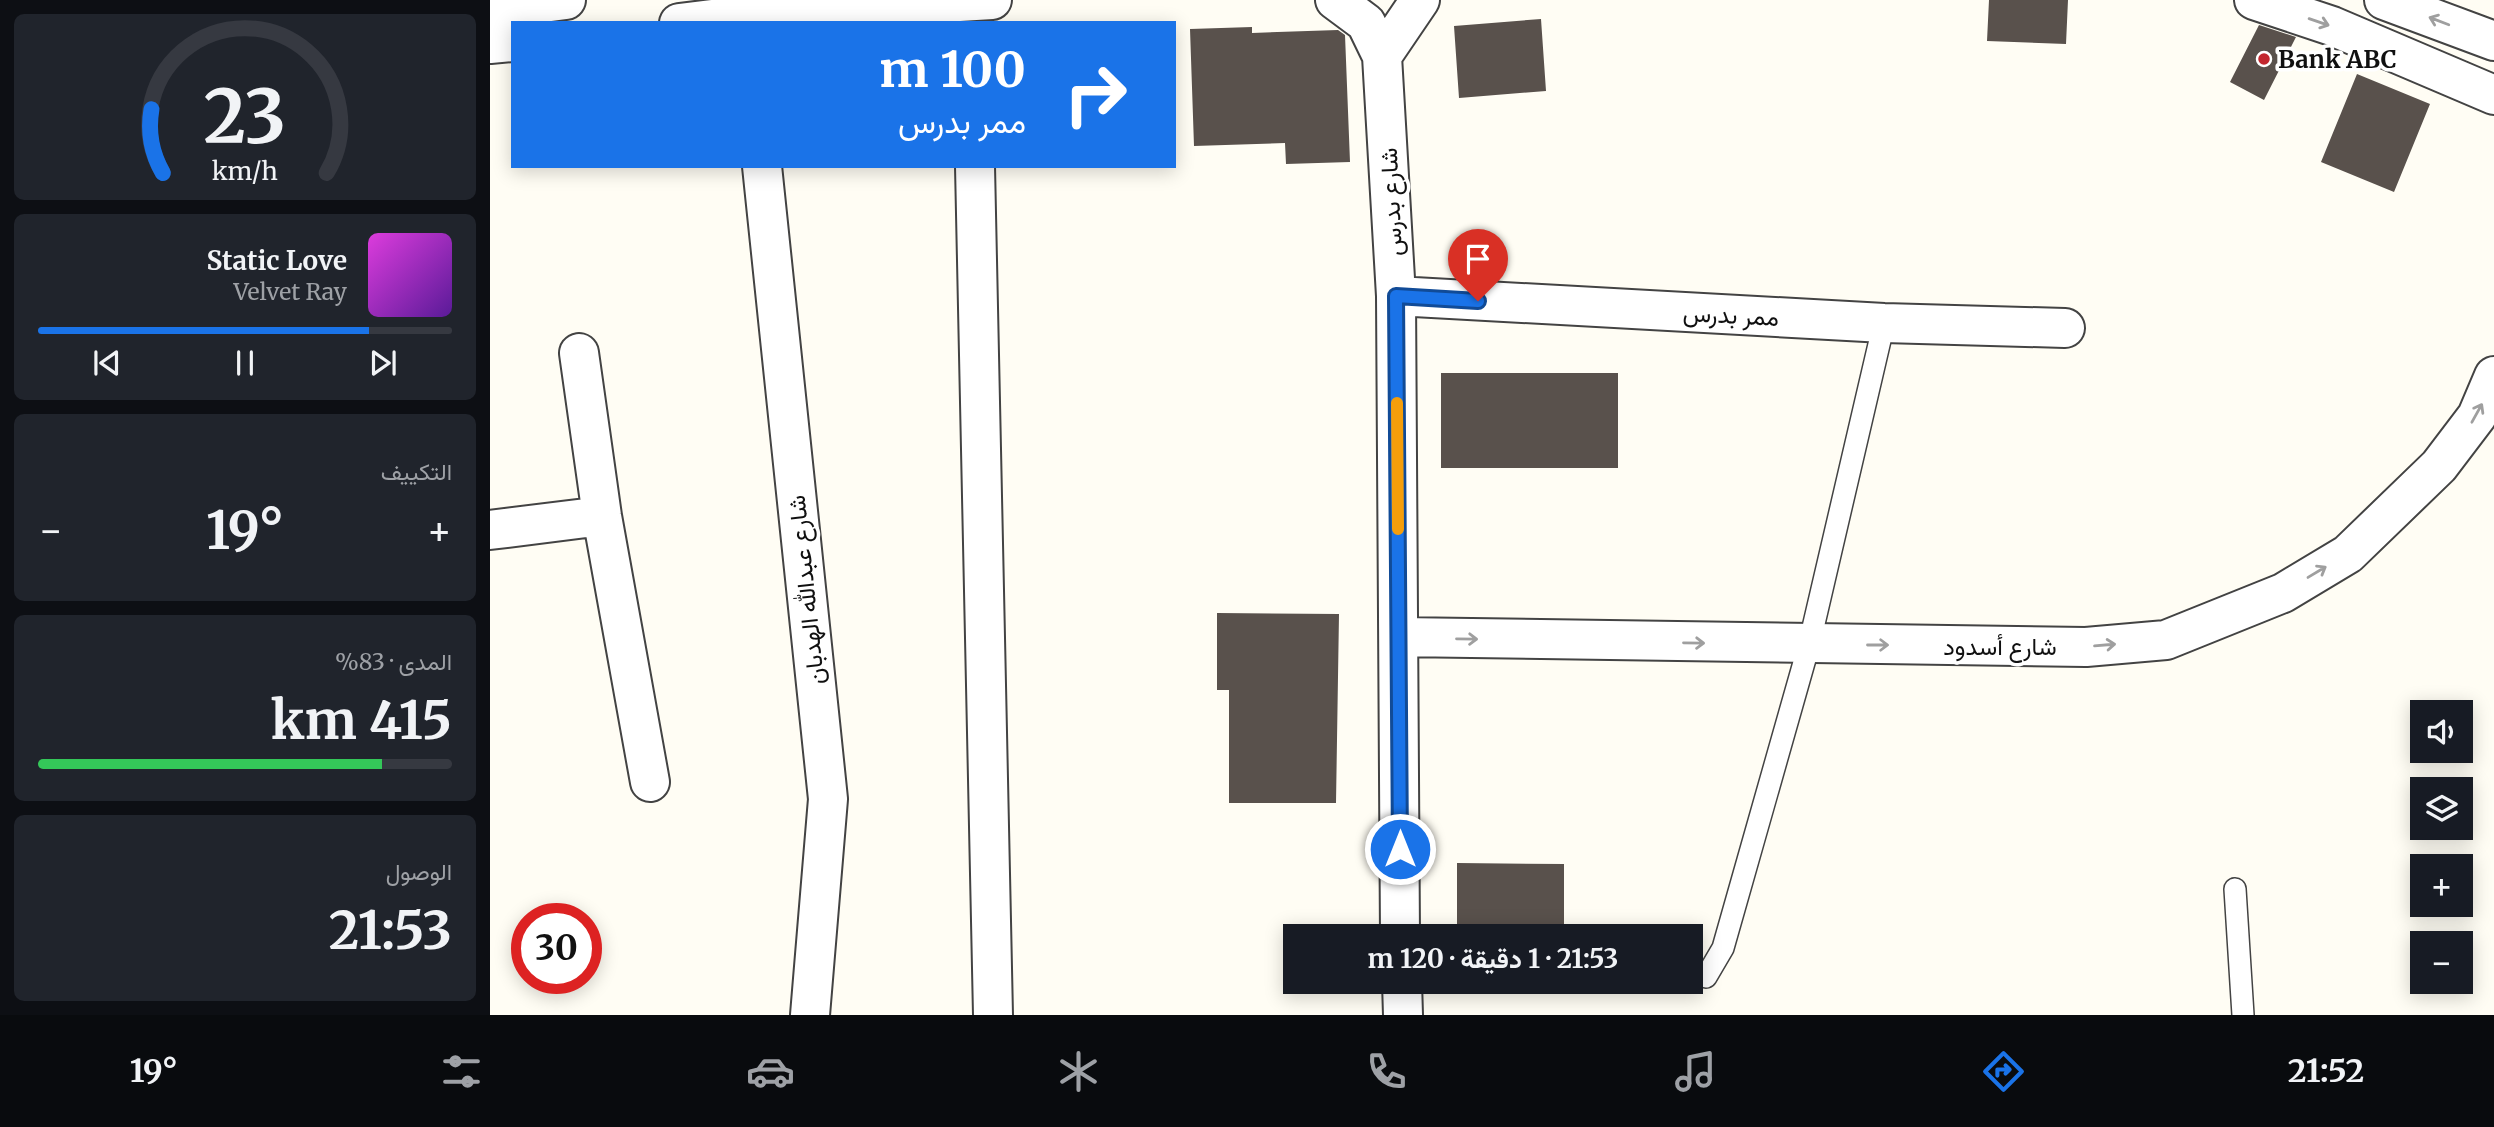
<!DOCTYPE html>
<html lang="ar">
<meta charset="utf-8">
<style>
:root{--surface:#171b24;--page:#20242c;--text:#f1f3f6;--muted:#9ea1a6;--line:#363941;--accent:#1a73e8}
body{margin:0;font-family:Merriweather,Vazirmatn,serif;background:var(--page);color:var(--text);direction:rtl;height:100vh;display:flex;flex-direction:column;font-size:26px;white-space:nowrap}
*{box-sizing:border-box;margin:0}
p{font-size:23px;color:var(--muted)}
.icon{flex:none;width:38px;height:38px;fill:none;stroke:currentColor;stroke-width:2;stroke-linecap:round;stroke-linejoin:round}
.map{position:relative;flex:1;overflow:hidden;direction:ltr}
.details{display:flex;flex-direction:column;gap:14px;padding:14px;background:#0d0f14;width:490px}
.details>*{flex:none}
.top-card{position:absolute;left:21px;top:21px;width:665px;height:147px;border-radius:0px;box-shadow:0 4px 18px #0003;direction:rtl;background:#1a73e8;color:#fff;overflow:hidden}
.fabs{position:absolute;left:1920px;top:700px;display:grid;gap:14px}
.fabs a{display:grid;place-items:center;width:63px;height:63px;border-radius:0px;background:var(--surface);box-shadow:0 4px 18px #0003;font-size:35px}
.speed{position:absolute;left:21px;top:903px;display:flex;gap:14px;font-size:35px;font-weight:700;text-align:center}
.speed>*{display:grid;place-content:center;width:91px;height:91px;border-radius:50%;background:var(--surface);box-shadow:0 4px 18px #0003;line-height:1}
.speed .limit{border:10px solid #d22;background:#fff;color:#111}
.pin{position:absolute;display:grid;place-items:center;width:60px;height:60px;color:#fff;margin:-72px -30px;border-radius:50% 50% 50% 0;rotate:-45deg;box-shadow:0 0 7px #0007}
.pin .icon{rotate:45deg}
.me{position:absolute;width:77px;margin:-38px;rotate:0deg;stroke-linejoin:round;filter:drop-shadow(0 0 5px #0008)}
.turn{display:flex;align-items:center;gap:24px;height:147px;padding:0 35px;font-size:32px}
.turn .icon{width:91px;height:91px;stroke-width:2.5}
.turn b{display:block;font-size:49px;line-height:60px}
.big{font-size:52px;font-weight:700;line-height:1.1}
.details .widget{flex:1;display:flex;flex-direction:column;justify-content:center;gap:10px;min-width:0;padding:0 24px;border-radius:10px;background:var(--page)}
.details .dial{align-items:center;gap:0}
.dial svg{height:182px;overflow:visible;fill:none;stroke:var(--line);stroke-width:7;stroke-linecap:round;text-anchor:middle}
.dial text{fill:var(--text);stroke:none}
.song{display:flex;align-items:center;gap:21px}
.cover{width:84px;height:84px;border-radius:10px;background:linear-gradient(135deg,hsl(300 70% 55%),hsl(270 70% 35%))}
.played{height:7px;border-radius:4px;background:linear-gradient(90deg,var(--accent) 80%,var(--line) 80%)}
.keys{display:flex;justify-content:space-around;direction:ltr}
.heat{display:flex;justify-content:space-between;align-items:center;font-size:38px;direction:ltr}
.charge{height:10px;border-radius:5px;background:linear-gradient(90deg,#34c759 83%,var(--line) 0)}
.trip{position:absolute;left:793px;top:924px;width:420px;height:70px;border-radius:0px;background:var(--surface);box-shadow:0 4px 18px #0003;font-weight:700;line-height:70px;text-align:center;direction:rtl}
.tab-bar{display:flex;height:112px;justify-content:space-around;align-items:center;background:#090b0e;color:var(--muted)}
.tab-bar .icon{width:49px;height:49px}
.tab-bar .selected{color:var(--accent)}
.tab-bar b{font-size:32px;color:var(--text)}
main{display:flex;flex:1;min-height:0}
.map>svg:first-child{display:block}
.building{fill:#59514c}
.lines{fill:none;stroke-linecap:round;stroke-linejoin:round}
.service-casing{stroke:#434343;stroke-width:24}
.minor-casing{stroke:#434343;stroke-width:42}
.tertiary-casing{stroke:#434343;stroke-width:42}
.service{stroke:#fff;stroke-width:21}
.minor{stroke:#fff;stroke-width:38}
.tertiary{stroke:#fff;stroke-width:38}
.oneway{stroke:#9f9f9f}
.route-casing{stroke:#114b97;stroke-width:18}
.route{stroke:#1a73e8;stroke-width:12}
.slow{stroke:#f59e0b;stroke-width:12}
.poi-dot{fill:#c3262e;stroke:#fff;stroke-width:2.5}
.labels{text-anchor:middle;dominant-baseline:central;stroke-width:7;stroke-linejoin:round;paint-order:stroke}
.poi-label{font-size:24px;font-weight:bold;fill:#101010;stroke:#fff;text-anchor:start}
.street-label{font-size:24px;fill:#101010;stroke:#fff}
</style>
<main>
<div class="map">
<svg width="2004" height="1015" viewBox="0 0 2004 1015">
<rect width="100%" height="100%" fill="#fffdf4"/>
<path class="building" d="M 1499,0 L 1578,0 L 1576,44 L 1497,41 Z
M 1051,19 L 1056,91 L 969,98 L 964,26 Z
M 1769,25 L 1806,37 L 1774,100 L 1740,82 Z
M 762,27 L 762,33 L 848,30 L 855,35 L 860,162 L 796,164 L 795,143 L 704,146 L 700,29 Z
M 1867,74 L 1940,104 L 1904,192 L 1831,162 Z
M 951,373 L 1128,373 L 1128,468 L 951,468 Z
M 727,613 L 849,614 L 846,803 L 739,803 L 739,690 L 727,690 Z
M 967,863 L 1074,864 L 1074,936 L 967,936 Z
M 967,982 L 1073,982 L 1073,986 L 967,986 Z"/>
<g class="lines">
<g class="service-casing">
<path id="service" d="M 1745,889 L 1753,1015
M 1216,977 L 1233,948 L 1319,645 L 1394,323"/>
</g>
<g class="minor-casing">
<path id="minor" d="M 845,0 L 876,23 L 892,56 L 906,296 L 910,936
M 892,56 L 930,0
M 272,166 L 338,799 L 320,1015
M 485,166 L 503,1015
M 906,296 L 1394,323 L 1575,328
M 89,353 L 112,516 L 160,782
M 0,530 L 112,516
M 909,637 L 1596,647 L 1676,640 L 1793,593 L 1858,554 L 1949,466 L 1987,416 L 2004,376
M 912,982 L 913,1015"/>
</g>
<g class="tertiary-casing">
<path id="tertiary" d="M 1764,0 L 1842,26 L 2004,95
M 1894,0 L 2004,41
M 0,10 L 76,0
M 189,23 L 256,15 L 502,0
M 0,44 L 23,42"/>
</g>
<use href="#service" class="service"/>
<use href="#minor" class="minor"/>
<use href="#tertiary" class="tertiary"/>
</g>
<defs><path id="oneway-shaft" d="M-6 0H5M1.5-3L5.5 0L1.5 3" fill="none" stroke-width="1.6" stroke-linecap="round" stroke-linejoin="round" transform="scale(1.75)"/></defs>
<g class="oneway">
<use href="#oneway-shaft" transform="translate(1949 21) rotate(-159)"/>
<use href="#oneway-shaft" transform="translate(1829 22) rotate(19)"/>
<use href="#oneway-shaft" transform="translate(1987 413) rotate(-61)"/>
<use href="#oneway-shaft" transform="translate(1827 572) rotate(-31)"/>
<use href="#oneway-shaft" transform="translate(977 639) rotate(1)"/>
<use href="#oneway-shaft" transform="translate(1204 643) rotate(1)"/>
<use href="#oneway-shaft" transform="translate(1388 645)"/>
<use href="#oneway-shaft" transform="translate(1615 645) rotate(-5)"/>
</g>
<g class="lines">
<g class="route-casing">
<path id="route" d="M 910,849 L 906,296 L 988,301"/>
</g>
<use href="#route" class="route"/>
<path class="slow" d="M 907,403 L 908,529"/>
</g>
<circle class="poi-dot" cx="1774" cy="59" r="7"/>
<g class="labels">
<g class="poi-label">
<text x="1788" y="59">Bank ABC</text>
</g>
<g class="street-label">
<text transform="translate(901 202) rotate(-93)">شارع بدرس</text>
<text transform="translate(1241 315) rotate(3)">ممر بدرس</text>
<text transform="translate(316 590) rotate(-96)">شارع عبدالله الهدبان</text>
<text x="1510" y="646">شارع أسدود</text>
</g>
</g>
</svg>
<div class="fabs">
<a><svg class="icon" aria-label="sound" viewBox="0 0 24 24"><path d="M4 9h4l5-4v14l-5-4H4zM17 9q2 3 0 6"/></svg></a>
<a><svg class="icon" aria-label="layers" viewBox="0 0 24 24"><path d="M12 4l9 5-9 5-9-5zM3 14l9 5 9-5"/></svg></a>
<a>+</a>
<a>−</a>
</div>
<div class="speed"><div class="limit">30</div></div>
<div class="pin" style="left:988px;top:301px;background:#d93025"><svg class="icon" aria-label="arrive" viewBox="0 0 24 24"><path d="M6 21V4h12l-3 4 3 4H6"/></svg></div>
<svg class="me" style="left:910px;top:849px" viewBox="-20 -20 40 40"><circle r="17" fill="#1a73e8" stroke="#fff" stroke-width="3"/><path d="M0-11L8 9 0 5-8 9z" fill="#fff"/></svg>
<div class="trip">21:53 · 1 دقيقة · 120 m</div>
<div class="top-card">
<div class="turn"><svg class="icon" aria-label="right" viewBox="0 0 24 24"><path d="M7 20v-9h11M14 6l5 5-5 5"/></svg><div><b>100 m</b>ممر بدرس</div></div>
</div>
</div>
<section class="details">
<div class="widget dial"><svg viewBox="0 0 100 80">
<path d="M14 69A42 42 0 1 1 86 69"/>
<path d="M14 69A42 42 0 0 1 9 41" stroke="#1a73e8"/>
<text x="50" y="56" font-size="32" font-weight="700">23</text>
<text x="50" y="72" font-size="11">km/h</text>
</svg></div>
<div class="widget">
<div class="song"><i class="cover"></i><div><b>Static Love</b><p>Velvet Ray</p></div></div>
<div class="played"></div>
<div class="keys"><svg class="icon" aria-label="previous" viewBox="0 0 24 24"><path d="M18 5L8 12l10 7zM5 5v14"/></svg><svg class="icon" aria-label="pause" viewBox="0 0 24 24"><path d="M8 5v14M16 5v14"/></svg><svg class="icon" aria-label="next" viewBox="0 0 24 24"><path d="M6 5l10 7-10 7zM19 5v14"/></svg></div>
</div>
<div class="widget"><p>التكييف</p>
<div class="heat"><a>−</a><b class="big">19°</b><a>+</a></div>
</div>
<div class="widget"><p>المدى · 83%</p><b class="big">415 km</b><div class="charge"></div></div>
<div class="widget"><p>الوصول</p><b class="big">21:53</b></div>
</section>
</main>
<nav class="tab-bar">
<b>21:52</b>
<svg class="icon selected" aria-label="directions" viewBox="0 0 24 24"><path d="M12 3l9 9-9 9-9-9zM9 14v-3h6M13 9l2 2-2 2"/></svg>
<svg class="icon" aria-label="music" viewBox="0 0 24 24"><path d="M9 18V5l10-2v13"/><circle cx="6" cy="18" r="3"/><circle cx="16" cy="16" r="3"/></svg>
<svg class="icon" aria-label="phone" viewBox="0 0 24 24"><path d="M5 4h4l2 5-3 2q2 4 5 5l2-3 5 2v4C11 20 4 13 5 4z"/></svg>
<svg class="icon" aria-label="climate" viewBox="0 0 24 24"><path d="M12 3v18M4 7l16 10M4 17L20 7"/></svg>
<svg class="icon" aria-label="car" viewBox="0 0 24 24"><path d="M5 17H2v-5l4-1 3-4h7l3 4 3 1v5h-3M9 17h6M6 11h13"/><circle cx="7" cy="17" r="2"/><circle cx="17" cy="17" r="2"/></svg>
<svg class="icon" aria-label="filters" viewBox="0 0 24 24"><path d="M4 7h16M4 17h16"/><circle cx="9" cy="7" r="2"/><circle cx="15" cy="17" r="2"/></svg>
<b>19°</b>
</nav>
